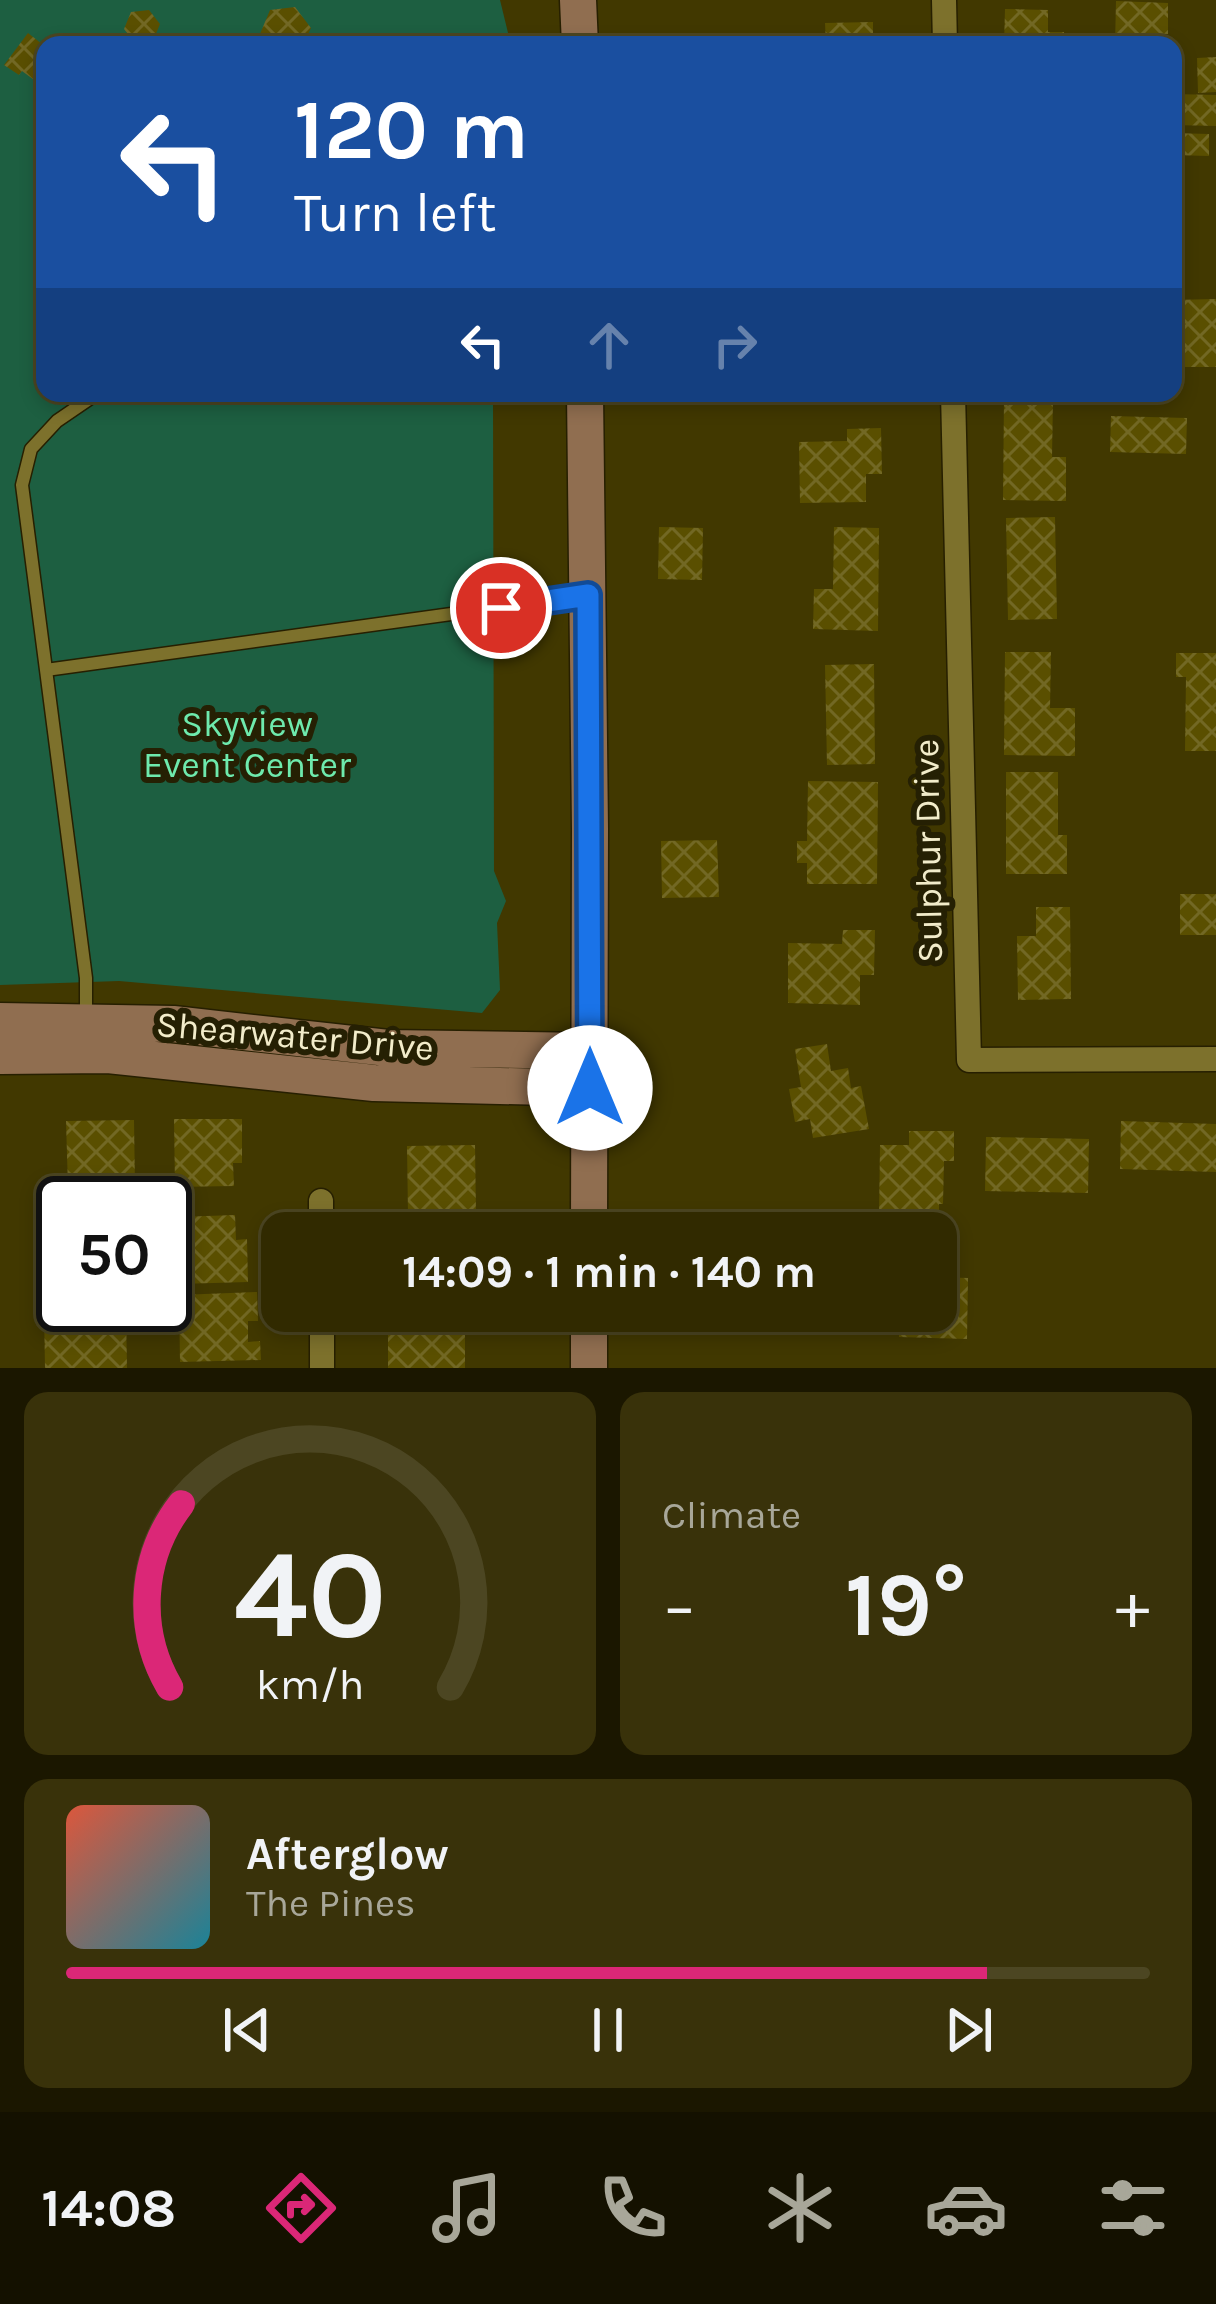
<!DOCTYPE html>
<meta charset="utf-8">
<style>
:root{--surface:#312a00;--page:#39320a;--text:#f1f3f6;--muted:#a8a799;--line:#4c4622;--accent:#db2777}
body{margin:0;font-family:Karla,sans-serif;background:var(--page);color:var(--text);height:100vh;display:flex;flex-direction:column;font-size:45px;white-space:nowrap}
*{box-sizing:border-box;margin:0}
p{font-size:39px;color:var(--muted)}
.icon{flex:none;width:66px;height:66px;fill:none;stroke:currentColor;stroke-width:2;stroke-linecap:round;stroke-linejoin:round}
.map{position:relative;height:1368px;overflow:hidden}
.details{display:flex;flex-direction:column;gap:24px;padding:24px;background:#1b1700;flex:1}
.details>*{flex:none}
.banner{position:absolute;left:36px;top:36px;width:1146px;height:366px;border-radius:24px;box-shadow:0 6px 18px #0003,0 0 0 3px var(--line);background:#1a4fa0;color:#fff;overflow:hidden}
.speed{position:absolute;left:36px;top:1176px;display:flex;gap:24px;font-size:60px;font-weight:700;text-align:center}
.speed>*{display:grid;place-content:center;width:156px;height:156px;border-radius:50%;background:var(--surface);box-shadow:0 6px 18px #0003,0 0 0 3px var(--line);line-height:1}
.speed .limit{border:6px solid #111;border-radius:18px;background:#fff;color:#111}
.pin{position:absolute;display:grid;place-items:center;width:102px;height:102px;color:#fff;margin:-51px;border:6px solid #fff;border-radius:50%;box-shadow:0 3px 12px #0007}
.me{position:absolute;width:132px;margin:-66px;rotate:0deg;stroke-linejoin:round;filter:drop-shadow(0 0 9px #0008)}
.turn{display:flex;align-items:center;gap:42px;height:252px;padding:0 60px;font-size:54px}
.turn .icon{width:156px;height:156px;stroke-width:2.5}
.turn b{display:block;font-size:84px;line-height:102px}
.lanes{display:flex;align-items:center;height:114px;padding:0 60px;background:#0003;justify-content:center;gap:60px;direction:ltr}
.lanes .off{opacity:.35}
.big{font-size:90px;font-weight:700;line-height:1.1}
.details .card{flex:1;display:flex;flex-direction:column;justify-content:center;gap:18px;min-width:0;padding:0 42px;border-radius:24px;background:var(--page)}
.details .dial{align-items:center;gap:0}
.dial svg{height:312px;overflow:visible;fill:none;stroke:var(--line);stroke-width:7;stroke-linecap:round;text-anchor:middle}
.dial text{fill:var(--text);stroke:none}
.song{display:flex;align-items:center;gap:36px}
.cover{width:144px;height:144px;border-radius:18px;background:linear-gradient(135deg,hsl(10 70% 55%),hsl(190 70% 35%))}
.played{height:12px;border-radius:6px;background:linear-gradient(90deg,var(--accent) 85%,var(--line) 85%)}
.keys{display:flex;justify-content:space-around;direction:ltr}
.heat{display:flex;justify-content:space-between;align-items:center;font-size:66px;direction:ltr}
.details .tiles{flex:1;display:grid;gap:24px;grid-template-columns:1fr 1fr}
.card:last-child{grid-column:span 2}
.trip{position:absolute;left:261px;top:1212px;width:696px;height:120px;border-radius:24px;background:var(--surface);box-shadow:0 6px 18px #0003,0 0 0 3px var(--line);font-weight:700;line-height:120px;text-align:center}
.tab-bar{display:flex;height:192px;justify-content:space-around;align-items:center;background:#141100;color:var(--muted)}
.tab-bar .icon{width:84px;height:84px}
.tab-bar .active{color:var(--accent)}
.tab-bar b{font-size:54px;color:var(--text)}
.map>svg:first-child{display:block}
.park{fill:#1d5f41}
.building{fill:url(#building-cross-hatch)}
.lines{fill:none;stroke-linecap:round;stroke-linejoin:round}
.lane-casing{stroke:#261f00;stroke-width:15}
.street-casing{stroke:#261f00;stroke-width:27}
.secondary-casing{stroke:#261f00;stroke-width:39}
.lane{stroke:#7d712c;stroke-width:12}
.street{stroke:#7d712c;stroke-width:24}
.secondary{stroke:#906e50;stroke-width:36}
.route-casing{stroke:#114b97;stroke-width:30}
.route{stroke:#1a73e8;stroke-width:21}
.labels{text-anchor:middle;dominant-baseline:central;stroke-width:12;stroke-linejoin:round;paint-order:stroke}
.park-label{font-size:36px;fill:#6eeaad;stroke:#252003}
.street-label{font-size:36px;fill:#f2ecca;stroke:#252003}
</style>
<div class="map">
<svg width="1216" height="1368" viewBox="0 0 1216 1368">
<defs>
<pattern id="building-cross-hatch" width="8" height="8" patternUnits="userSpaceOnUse" patternTransform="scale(3)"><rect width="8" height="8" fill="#5a4f00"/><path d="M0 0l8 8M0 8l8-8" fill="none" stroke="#726824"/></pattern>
</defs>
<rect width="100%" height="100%" fill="#413800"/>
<path class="park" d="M 0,0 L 500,0 L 511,45 L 45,45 L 45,393 L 493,393 L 494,871 L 506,901 L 497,923 L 500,990 L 482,1013 L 119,981 L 0,985 Z"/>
<path class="building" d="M 1116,1 L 1168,3 L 1168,34 L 1147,33 L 1147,45 L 1115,45 Z
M 295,7 L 311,28 L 303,45 L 269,45 L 260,34 L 270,10 Z
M 1005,9 L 1048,10 L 1048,32 L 1064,32 L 1064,45 L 1004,45 Z
M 149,10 L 160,24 L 153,41 L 135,43 L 124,29 L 131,12 Z
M 873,22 L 873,45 L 826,45 L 825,23 Z
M 28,33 L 42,44 L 40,47 L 45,52 L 45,88 L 22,71 L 19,75 L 4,65 Z
M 1216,57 L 1216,92 L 1198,93 L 1197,58 Z
M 1173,94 L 1216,95 L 1216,126 L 1173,125 Z
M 1173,133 L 1209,134 L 1209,156 L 1173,155 Z
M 1216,299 L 1216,367 L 1173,367 L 1173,300 Z
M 1004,398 L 1053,399 L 1052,457 L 1066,457 L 1066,501 L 1003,500 Z
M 1111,416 L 1187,418 L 1186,454 L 1110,452 Z
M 881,428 L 882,474 L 866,474 L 866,502 L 800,503 L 799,442 L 847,441 L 847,429 Z
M 1055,517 L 1057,619 L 1008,620 L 1006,518 Z
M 659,527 L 703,528 L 702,580 L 658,579 Z
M 834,527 L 879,528 L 878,631 L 813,629 L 814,589 L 833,589 Z
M 1005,652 L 1051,652 L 1050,708 L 1075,708 L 1075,756 L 1004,755 Z
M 1176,653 L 1216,653 L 1216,751 L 1185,751 L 1186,677 L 1176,677 Z
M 874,664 L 875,764 L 827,765 L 825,665 Z
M 1006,772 L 1058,772 L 1058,835 L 1067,835 L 1067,874 L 1006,874 Z
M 808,781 L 878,782 L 877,884 L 807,884 L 807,863 L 797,863 L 797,841 L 807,841 Z
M 717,840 L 719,897 L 662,898 L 661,841 Z
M 1180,894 L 1216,894 L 1216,935 L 1180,935 Z
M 1036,907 L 1070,907 L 1071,999 L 1018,1000 L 1017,936 L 1036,936 Z
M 843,930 L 875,930 L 874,975 L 860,975 L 860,1005 L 788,1003 L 788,943 L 842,944 Z
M 827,1044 L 831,1071 L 848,1068 L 851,1088 L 861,1086 L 869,1129 L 813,1138 L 810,1119 L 795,1122 L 789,1089 L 801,1087 L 795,1049 Z
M 174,1119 L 242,1119 L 242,1163 L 233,1163 L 234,1186 L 175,1187 Z
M 134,1120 L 135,1187 L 68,1188 L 66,1121 Z
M 1121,1121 L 1216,1124 L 1216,1172 L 1120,1169 Z
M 909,1131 L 954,1131 L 954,1161 L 944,1161 L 943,1204 L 939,1204 L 939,1216 L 879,1215 L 880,1145 L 909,1145 Z
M 986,1137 L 1089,1139 L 1088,1193 L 985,1191 Z
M 475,1145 L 476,1214 L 408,1214 L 407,1146 Z
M 235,1215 L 236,1240 L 247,1239 L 248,1282 L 179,1284 L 177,1217 Z
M 53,1217 L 63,1217 L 63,1284 L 53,1284 Z
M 936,1277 L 968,1278 L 967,1339 L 899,1337 L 900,1311 L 936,1311 Z
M 257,1292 L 258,1321 L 248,1321 L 248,1342 L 260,1341 L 261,1360 L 180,1362 L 179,1295 Z
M 126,1309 L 127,1368 L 45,1368 L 44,1311 Z
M 465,1332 L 465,1368 L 388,1368 L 388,1333 Z"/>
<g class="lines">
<g class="lane-casing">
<path id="lane" d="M 46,670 L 581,596
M 86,1020 L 86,978 L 22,485 L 31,449 L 57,421 L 98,393"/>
</g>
<g class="street-casing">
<path id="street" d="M 944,0 L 945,45
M 953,393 L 969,1060 L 1216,1059
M 321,1201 L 321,1233
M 322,1311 L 322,1368"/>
</g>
<g class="secondary-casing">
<path id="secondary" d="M 578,0 L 580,45
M 585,393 L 590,829 L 589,1233
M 0,1021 L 173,1024 L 388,1048 L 590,1051
M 0,1056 L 108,1055 L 374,1083 L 590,1088
M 589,1368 L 589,1311"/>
</g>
<use href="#lane" class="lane"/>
<use href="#street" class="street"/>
<use href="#secondary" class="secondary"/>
</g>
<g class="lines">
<g class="route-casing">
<path id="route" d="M 501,608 L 588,595 L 590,1088"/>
</g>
<use href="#route" class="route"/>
</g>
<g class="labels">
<g class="park-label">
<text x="247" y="724">Skyview<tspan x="247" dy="41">Event Center</tspan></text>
</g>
<g class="street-label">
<text transform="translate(928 851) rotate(-91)">Sulphur Drive</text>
<text transform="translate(295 1036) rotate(5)">Shearwater Drive</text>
</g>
</g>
</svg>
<div class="speed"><div class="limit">50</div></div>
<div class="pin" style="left:501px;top:608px;background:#d93025"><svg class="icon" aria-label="arrive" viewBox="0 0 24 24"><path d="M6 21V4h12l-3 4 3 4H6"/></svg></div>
<svg class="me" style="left:590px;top:1088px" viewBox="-20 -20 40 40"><circle r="19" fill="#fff"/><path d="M0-13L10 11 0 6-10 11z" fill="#1a73e8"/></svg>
<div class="trip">14:09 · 1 min · 140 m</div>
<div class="banner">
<div class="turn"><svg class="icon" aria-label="left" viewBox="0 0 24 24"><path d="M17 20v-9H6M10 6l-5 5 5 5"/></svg><div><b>120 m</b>Turn left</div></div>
<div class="lanes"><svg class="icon" aria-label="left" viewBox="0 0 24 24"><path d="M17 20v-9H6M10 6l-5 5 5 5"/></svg><svg class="icon off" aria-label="ahead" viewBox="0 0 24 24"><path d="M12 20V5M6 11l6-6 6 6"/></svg><svg class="icon off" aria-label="right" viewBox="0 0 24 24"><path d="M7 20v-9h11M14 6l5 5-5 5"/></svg></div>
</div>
</div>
<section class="details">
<div class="tiles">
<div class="card dial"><svg viewBox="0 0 100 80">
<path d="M14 69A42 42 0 1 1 86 69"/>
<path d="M14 69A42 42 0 0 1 17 22" stroke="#db2777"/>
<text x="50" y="56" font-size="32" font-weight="700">40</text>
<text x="50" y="72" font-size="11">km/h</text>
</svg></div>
<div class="card"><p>Climate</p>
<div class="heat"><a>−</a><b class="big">19°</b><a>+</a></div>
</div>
<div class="card">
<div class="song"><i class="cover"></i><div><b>Afterglow</b><p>The Pines</p></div></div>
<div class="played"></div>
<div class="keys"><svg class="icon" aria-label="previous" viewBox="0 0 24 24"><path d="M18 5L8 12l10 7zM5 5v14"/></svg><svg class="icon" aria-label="pause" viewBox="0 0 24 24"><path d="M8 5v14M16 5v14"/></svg><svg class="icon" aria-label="next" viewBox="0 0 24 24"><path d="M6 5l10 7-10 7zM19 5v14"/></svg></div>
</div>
</div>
</section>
<nav class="tab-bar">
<b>14:08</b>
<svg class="icon active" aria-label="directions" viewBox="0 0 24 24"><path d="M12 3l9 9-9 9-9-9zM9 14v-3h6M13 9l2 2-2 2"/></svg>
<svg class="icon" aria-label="music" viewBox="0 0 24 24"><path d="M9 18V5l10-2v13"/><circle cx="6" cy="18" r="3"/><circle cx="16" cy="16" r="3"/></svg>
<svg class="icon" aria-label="phone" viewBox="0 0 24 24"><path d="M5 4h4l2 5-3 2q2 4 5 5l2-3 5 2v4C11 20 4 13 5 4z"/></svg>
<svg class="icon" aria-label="climate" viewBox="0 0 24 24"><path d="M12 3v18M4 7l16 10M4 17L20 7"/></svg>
<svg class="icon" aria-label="car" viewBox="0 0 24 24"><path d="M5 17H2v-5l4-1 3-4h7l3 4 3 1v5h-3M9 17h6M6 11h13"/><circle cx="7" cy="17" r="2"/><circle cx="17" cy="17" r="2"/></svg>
<svg class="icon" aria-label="filters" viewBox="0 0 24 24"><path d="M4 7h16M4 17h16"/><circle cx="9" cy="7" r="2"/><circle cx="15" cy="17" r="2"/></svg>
</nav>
